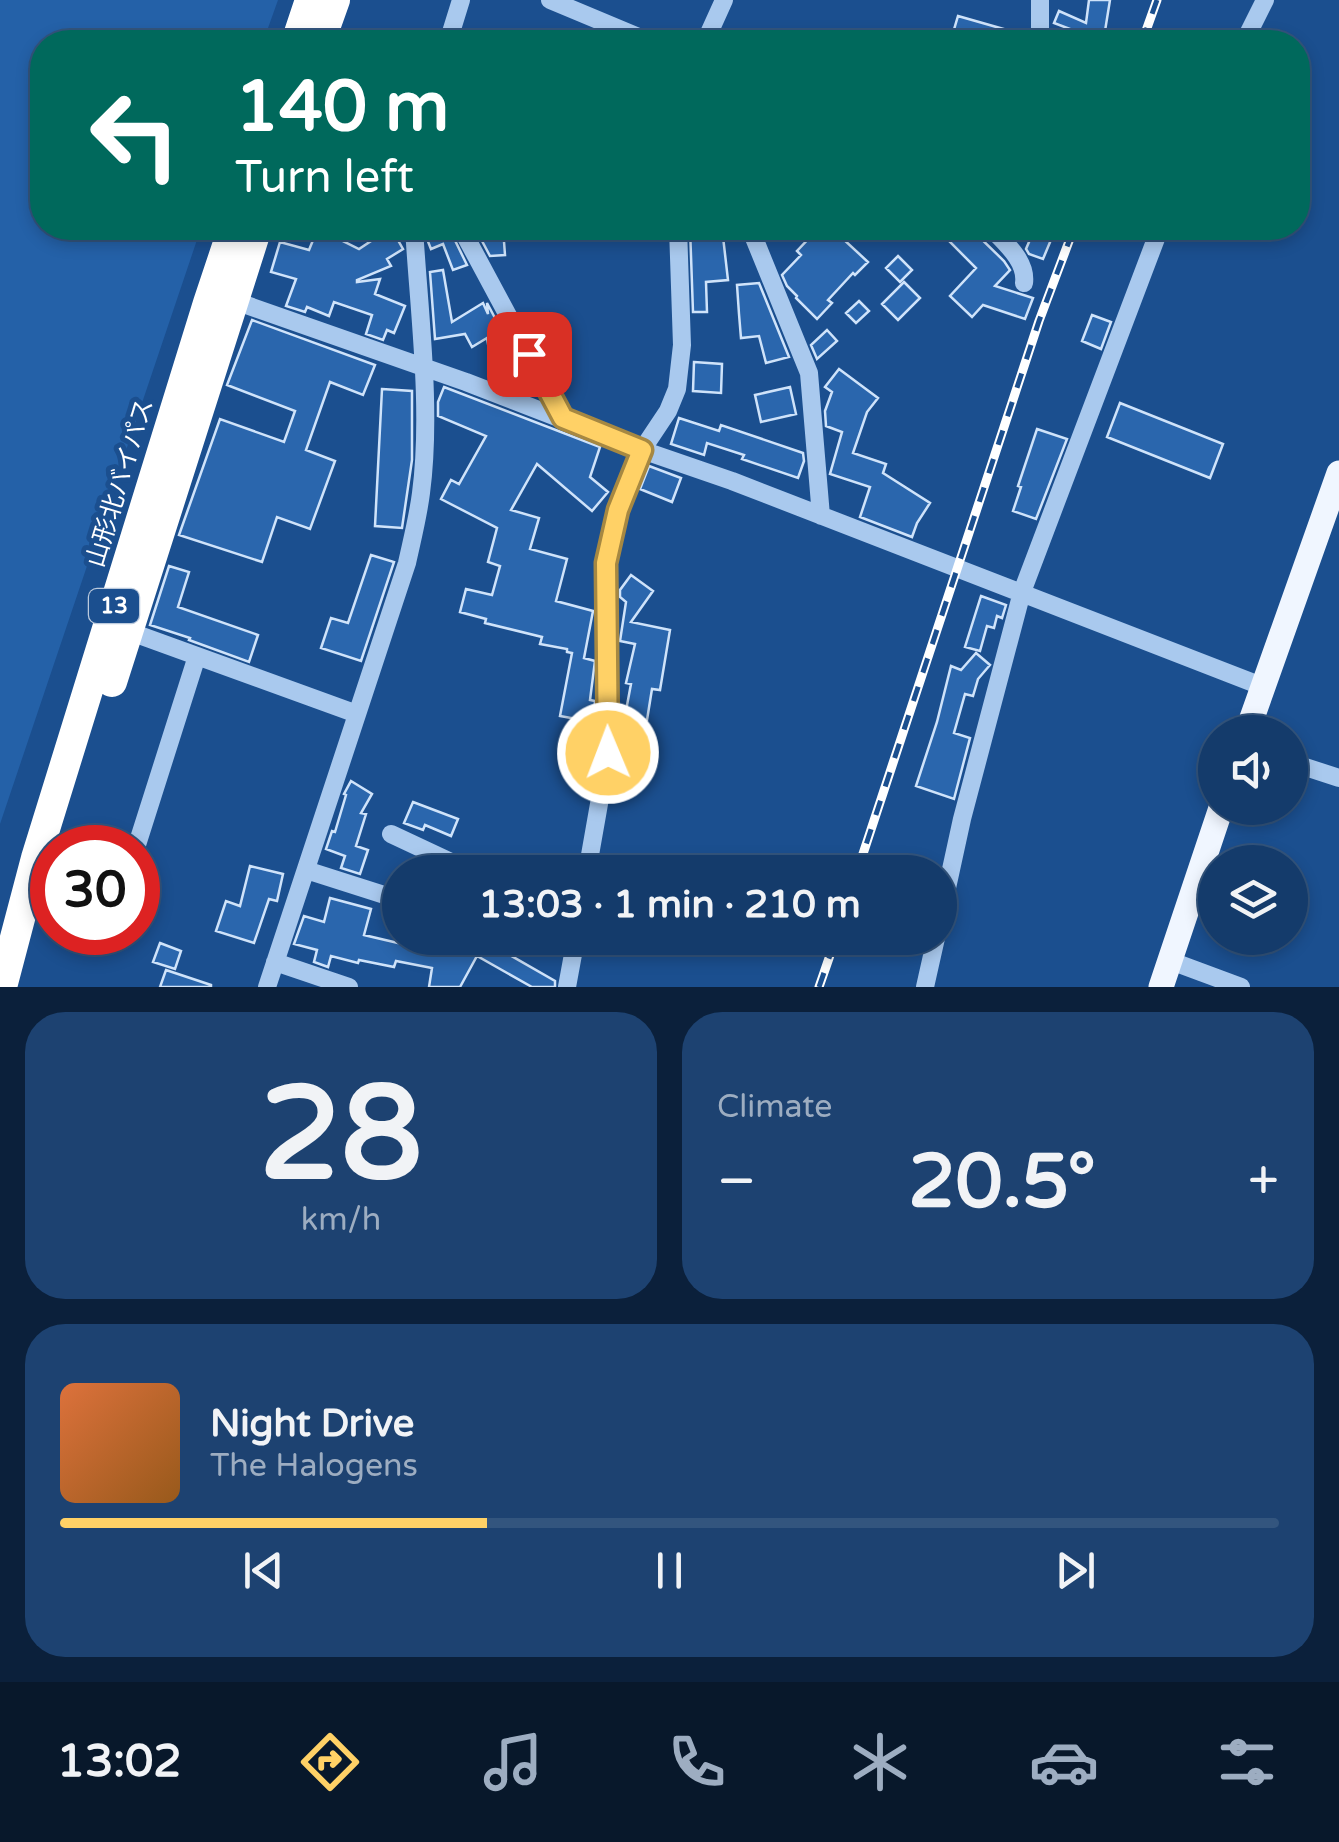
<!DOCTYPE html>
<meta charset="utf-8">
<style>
:root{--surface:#143b6b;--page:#1d4271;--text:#f1f3f6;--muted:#9dadc1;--line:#33557e;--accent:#ffd166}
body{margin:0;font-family:"Varela Round","Noto Sans JP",sans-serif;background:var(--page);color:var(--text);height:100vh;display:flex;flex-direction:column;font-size:38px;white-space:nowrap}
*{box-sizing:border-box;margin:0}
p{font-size:32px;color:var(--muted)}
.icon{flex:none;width:55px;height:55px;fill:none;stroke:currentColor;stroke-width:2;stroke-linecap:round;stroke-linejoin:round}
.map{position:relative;height:987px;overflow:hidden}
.side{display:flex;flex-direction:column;gap:25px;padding:25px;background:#0b203b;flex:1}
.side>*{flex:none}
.top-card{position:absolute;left:30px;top:30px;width:1280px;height:210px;border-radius:40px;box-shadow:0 5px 15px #0003,0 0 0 2px var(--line);background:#00695c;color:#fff;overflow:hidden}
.buttons{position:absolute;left:1198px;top:715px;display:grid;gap:20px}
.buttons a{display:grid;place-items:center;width:110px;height:110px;border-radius:50%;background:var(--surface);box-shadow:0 5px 15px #0003,0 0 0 2px var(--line);font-size:50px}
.speed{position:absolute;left:30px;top:825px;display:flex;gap:20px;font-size:50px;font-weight:700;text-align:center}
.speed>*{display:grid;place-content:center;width:130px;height:130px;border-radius:50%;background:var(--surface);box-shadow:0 5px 15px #0003,0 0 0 2px var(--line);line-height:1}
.speed .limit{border:15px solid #d22;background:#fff;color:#111}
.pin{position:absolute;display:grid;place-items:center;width:85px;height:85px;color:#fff;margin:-42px;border-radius:20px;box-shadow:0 5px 15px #0006}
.me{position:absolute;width:110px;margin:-55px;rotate:359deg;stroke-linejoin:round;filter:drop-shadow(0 0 8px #0008)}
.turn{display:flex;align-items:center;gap:35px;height:210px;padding:0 40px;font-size:45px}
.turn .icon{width:130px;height:130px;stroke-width:2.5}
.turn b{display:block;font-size:70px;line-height:85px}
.big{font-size:75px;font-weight:700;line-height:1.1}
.side .card{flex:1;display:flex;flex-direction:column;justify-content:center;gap:15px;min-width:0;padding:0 35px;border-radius:40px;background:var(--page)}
.side .dial{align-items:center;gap:0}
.dial b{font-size:130px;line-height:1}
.song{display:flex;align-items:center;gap:30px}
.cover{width:120px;height:120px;border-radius:15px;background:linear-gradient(135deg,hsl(20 70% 55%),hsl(30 70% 35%))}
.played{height:10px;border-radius:5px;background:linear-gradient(90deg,var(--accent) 35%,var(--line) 35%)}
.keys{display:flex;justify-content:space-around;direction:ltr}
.heat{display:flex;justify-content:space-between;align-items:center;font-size:55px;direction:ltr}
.side .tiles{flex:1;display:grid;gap:25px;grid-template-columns:1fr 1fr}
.card:last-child{grid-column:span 2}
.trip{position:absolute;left:382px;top:855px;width:575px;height:100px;border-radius:50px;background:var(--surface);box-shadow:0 5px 15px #0003,0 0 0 2px var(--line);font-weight:700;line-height:100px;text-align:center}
.dock{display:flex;height:160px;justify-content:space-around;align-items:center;background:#08182b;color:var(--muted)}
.dock .icon{width:70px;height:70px}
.dock .active{color:var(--accent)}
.dock b{font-size:45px;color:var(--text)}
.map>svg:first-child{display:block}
.green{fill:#2461a8}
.building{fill:#2a66ad;stroke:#cfe3fa;stroke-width:2.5}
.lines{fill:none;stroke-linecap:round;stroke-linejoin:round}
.minor{stroke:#a9c9ee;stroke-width:18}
.major{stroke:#f0f6ff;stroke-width:25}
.highway{stroke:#fff;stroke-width:30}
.rail-casing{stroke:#fff;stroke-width:9}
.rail{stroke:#1b4f8f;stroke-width:5;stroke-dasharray:15;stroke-linecap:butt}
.route-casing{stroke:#a68842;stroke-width:25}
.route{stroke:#ffd166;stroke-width:18}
.labels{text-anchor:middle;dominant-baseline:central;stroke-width:10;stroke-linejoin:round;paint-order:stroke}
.shield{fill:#1b4f8f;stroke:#bbcadd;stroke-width:2.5}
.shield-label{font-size:22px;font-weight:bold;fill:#fff}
.street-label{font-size:25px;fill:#fff;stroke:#1b4f8f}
</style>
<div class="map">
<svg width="1339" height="987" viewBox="0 0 1339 987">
<rect width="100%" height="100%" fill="#1b4f8f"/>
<path class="green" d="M 0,0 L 278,0 L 263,42 L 42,42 L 42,228 L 201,228 L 0,824 Z"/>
<path class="building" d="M 1089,0 L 1110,0 L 1105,31 L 1131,42 L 1084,42 L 1086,35 L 1054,23 L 1059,11 L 1086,23 Z
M 958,16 L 1028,36 L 1028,42 L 986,42 L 953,33 Z
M 318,228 L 335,228 L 333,233 L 342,237 L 341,240 L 359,249 L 377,237 L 372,228 L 391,228 L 403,249 L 387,259 L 391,266 L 357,280 L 357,282 L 380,279 L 375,294 L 405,306 L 394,333 L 387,330 L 383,340 L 366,334 L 372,315 L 334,302 L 329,316 L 307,307 L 305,312 L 286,306 L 296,279 L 271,272 L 280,242 L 309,250 Z
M 426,228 L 449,228 L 467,265 L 453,270 L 443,244 L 431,249 L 427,239 Z
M 482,228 L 503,228 L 505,255 L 490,256 L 481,239 L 483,237 Z
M 690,228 L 722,228 L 728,280 L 706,282 L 707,312 L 693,312 Z
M 807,228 L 849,228 L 843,233 L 845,235 L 842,238 L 868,262 L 855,275 L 853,273 L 828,300 L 832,303 L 817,319 L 796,298 L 797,296 L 787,286 L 782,275 L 801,255 L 797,251 L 813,234 Z
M 943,228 L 970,228 L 1004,261 L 1010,270 L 995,286 L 1033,298 L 1025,319 L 983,305 L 972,317 L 950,296 L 976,268 L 949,241 L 953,238 Z
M 1035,228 L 1053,235 L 1043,259 L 1029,254 L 1026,249 Z
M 898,256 L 912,270 L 900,282 L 886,268 Z
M 443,270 L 452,322 L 483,303 L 488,314 L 487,303 L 526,376 L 494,379 L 487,338 L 472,347 L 465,334 L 435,339 L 430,272 Z
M 904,282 L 920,298 L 898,320 L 882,304 Z
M 759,283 L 789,357 L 766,363 L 759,336 L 741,338 L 739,314 L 737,285 Z
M 859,301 L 869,311 L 856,323 L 846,313 Z
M 1092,315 L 1111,322 L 1101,349 L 1082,341 Z
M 252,320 L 375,365 L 363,395 L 330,382 L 306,450 L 335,461 L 310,529 L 277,517 L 262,562 L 179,535 L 220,419 L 284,442 L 295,411 L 227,385 Z
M 827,330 L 837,341 L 817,359 L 811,345 Z
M 694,362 L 722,364 L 721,393 L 693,391 Z
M 839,369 L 878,398 L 867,412 L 853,453 L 886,464 L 883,473 L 930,503 L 917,523 L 912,537 L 860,517 L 870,487 L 830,474 L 842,432 L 826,426 L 825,411 L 832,392 L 825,387 Z
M 444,387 L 600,447 L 590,477 L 608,492 L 592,511 L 537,464 L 511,510 L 539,518 L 530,549 L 567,559 L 556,601 L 593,611 L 584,658 L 595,661 L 590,700 L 595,701 L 593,722 L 560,716 L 572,653 L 567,652 L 567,649 L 540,644 L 542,637 L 485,623 L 486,619 L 460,612 L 466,589 L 492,595 L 500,566 L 488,562 L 497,528 L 441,499 L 451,480 L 459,484 L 486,436 L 438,416 L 438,402 Z
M 790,387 L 796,414 L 761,422 L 755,395 Z
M 382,389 L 412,391 L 412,460 L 402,528 L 375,526 Z
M 1120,403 L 1223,444 L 1210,478 L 1107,437 Z
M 679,418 L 719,431 L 721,425 L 803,453 L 804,461 L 798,478 L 742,459 L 744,455 L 707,443 L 704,455 L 671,444 Z
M 1037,429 L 1067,439 L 1036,519 L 1013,511 L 1021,487 L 1018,486 Z
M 649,466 L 681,478 L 672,502 L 640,489 Z
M 371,555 L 394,562 L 361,661 L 321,648 L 331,618 L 348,623 Z
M 169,566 L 189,572 L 178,607 L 258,635 L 249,662 L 189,640 L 190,638 L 150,625 Z
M 631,575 L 653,591 L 631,622 L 670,630 L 660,690 L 652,689 L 647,720 L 625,716 L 631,684 L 626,683 L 635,644 L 620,641 L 626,602 L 620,597 L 620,590 Z
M 981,596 L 1006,605 L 1002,618 L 997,616 L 994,628 L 987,626 L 980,651 L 965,647 Z
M 976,653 L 990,665 L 978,679 L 973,696 L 965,694 L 954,733 L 970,738 L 954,799 L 916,786 L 937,722 L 951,666 L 961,670 Z
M 351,781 L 372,794 L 361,813 L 366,814 L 356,846 L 368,850 L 360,874 L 341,868 L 345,856 L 326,849 L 332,831 L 335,832 L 346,795 L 344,794 Z
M 413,802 L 458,819 L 451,836 L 425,825 L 423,830 L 404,823 Z
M 530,856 L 550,863 L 547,872 L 524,872 Z
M 250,866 L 283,874 L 277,901 L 269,899 L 254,943 L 216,931 L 226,901 L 240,906 Z
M 330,898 L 371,909 L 364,935 L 415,947 L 417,938 L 480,938 L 555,981 L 555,987 L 532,987 L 477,956 L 460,987 L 429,987 L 432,968 L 396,961 L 394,967 L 359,960 L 358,963 L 331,956 L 328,967 L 314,962 L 317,950 L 294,944 L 304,916 L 324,922 Z
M 160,943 L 181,951 L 175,969 L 153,962 Z
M 166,970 L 211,985 L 211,987 L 160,987 Z"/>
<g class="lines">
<path class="minor" d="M 550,0 L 641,38 L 645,42
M 448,42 L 461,0
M 705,42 L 724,0
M 1040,42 L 1040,0
M 1244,42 L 1265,0
M 461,228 L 563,418
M 750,228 L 809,373 L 821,516
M 991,228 C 1005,243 1027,261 1024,283
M 235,301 L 466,382 L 642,450 L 732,481 L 1264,687
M 128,631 L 357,714
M 1290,762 L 1339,778
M 391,834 L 472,872
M 136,848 L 197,656
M 306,870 L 400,900
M 587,872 L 608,753 L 607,563 L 618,510 L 642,450 L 668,411 L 677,389 L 682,345 L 678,228
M 940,920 L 962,819 L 1022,592 L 1160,228
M 1171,961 L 1241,987
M 275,962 L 349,987
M 267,987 L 407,563 C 412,540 418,517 421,493 C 432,410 419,312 414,228
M 567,987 L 576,938
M 925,987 L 936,938"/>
<path class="major" d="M 1247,732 L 1339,473
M 1161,987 L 1221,808"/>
<path class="highway" d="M 296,42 L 310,0
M 320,42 L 335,0
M 112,682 L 257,228
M 2,987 L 36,858 L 208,303 L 233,228"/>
<g class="rail-casing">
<path id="rail" d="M 1142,42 L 1157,0
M 857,872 L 1039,321 L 1074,228
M 819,987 L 836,938"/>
</g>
<use href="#rail" class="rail"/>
</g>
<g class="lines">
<g class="route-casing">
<path id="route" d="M 529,354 L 563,418 L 642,450 L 618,510 L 606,563 L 608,753"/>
</g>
<use href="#route" class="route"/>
</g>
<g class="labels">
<rect class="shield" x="89" y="589" width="50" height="34" rx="8"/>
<g class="shield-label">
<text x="114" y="606">13</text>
</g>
<g class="street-label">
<text transform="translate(120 483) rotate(-73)">山形北バイパス</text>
</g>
</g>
</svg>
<div class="buttons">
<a><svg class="icon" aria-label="sound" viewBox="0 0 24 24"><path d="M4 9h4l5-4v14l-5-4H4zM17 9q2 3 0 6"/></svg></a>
<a><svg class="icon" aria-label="layers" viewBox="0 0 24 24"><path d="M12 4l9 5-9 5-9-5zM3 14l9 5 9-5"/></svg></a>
</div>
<div class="speed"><div class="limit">30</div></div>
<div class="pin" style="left:529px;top:354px;background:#d93025"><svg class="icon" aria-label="arrive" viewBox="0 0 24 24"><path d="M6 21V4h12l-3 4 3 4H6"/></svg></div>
<svg class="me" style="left:608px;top:753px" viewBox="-20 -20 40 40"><circle r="17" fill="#ffd166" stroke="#fff" stroke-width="3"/><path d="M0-11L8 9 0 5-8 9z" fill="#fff"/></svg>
<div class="trip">13:03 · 1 min · 210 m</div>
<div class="top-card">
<div class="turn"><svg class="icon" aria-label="left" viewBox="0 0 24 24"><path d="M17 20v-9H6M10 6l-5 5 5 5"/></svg><div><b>140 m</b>Turn left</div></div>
</div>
</div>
<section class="side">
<div class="tiles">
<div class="card dial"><b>28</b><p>km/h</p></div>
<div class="card"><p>Climate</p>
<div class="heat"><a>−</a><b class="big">20.5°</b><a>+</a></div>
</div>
<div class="card">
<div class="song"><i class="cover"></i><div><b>Night Drive</b><p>The Halogens</p></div></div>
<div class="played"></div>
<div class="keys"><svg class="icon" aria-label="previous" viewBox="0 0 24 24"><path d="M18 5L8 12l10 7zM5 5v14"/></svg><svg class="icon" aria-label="pause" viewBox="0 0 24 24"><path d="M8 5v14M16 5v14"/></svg><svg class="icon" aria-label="next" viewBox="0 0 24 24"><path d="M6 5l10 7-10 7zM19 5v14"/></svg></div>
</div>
</div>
</section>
<nav class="dock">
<b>13:02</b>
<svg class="icon active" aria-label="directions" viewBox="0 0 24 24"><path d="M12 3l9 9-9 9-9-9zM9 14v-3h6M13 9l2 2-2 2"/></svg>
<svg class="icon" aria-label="music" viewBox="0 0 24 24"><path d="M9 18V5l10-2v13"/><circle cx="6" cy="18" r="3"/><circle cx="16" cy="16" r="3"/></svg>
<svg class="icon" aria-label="phone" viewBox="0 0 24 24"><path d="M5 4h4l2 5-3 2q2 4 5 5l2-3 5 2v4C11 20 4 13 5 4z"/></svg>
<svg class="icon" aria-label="climate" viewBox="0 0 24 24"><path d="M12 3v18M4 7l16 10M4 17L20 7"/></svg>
<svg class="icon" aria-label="car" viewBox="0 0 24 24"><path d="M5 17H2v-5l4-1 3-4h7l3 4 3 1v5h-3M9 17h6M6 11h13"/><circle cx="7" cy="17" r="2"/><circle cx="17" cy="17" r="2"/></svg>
<svg class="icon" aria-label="filters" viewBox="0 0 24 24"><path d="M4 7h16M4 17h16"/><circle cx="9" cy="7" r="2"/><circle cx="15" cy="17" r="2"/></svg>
</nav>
